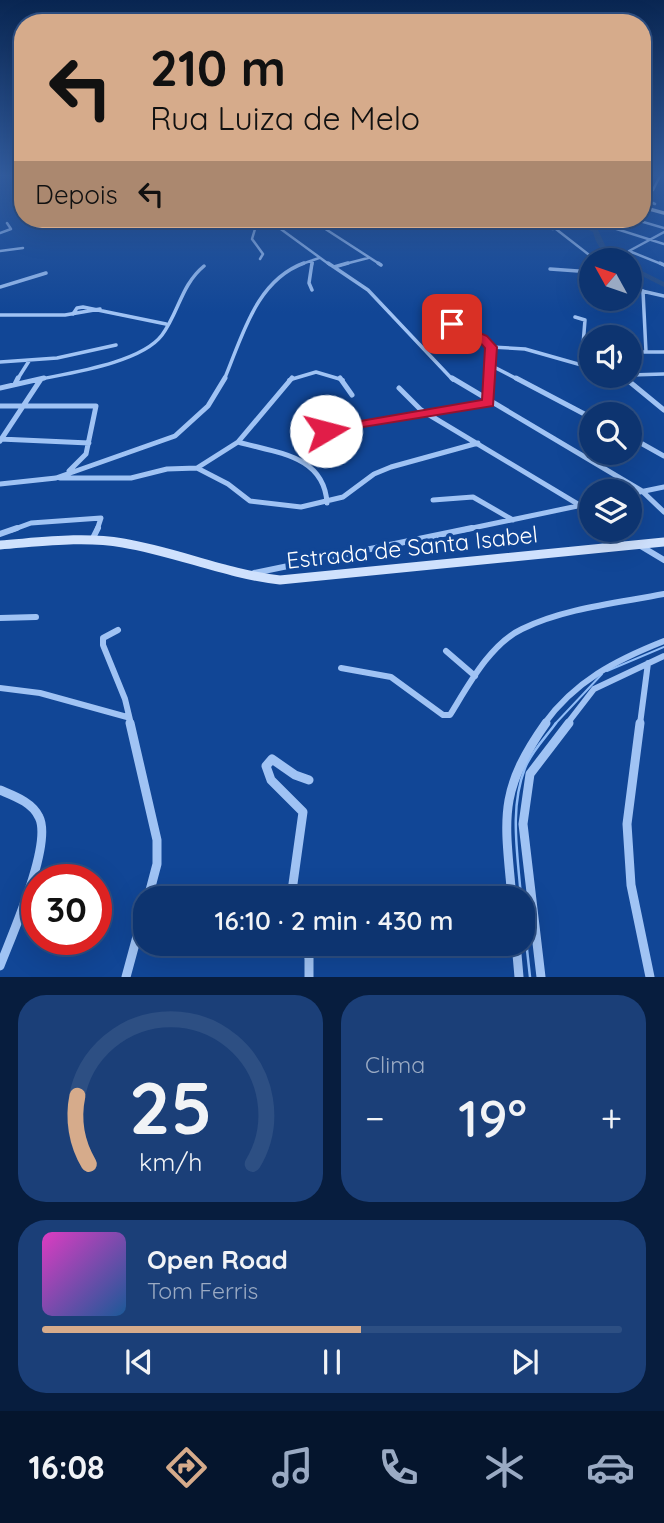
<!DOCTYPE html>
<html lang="pt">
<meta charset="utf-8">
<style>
:root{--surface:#0d3470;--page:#1b3f78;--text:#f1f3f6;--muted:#9aaac3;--line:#2d4f83;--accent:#d6ab8b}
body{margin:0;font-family:Quicksand,sans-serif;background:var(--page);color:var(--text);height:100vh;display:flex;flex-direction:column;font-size:26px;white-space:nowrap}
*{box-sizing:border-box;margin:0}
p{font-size:23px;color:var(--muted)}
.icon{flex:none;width:38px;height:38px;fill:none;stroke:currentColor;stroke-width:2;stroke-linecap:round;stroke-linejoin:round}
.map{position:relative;height:977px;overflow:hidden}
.panel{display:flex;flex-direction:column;gap:18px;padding:18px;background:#071d3e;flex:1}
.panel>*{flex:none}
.hud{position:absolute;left:14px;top:14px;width:637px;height:214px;border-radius:28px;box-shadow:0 7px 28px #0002,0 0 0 2px var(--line);background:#d6ab8b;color:#111;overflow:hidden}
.needle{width:46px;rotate:310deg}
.controls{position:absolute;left:579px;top:248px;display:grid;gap:14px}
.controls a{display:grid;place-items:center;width:63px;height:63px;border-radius:50%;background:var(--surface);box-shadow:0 7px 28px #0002,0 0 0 2px var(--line);font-size:35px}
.speed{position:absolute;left:21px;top:864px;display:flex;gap:14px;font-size:35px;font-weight:700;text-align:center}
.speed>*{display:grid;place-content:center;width:91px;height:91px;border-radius:50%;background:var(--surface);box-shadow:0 7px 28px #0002,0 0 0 2px var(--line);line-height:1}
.speed .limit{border:10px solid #d22;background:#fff;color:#111}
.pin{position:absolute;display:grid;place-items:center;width:60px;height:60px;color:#fff;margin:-30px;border-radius:14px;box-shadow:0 4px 10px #0006}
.me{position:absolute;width:77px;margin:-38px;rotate:82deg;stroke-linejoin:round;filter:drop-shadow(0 0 5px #0008)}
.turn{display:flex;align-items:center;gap:24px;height:147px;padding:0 21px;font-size:32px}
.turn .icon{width:91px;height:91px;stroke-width:2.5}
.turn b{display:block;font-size:49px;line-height:60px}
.then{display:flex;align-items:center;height:66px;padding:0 21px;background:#0003;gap:14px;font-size:26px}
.big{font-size:52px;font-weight:600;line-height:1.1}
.panel .card{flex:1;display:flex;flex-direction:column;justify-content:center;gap:10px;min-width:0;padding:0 24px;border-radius:28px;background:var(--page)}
.panel .dial{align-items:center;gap:0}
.dial svg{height:182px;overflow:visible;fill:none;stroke:var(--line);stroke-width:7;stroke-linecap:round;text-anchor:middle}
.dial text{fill:var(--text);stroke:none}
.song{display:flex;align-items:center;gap:21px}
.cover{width:84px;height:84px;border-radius:10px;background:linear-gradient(135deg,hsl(310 70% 55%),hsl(210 70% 35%))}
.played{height:7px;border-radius:4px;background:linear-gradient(90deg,var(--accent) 55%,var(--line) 55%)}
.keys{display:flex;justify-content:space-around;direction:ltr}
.heat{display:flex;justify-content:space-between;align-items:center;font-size:38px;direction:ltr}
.panel .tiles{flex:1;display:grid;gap:18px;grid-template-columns:1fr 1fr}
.card:last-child{grid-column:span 2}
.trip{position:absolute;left:133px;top:886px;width:402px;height:70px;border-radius:28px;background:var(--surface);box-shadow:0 7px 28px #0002,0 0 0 2px var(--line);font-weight:600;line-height:70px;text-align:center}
.dock{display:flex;height:112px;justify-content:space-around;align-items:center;background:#05152d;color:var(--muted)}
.dock .icon{width:49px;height:49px}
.dock .selected{color:var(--accent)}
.dock b{font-size:32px;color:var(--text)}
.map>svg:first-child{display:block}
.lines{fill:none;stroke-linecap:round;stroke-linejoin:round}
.stream-far1{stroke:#91bdf7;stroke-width:2}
.stream{stroke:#91bdf7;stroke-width:2.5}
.river{fill:#244c87;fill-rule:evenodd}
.street-far4{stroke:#a0c3f4;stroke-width:2.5}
.street-far3{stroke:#a0c3f4;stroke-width:3.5}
.street-far2{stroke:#a0c3f4;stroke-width:5}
.street-far1{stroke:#a0c3f4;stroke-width:6}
.street{stroke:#a0c3f4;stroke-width:9}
.secondary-far1{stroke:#cfe1fd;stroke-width:3.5}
.secondary{stroke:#cfe1fd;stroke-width:9}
.route{fill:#e11d48;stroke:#92132f;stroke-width:2}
.labels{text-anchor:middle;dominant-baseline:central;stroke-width:7;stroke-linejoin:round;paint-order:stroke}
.street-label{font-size:23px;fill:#fff;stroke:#114696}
</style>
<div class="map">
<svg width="664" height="977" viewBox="0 0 664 977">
<rect width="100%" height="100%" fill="#114696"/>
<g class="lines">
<path class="stream-far1" d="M 607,671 L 664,647
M 555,724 L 602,674"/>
<path class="stream" d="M 521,898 C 518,855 509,809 525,768 C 531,752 546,737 556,723
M 523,913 L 530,977"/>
<path class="river" d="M 566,219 L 573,219 L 598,230 L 606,247 L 621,261 L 614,261 C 603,253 596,245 593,232 Z
M 630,265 L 664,282 L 664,287 L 630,270 Z"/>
<path class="street-far4" d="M 642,194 L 653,190 L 660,176
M 642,198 L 655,204
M 258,219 L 252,239 L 263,254 L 260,259
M 267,219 L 330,265
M 310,219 L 381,265
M 354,219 L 365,226
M 495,219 L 553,229
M 543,219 L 597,261
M 585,219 L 664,244
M 633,219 L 664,228
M 664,232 L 629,251 L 664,265
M 0,233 L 11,229 L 7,223
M 0,251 L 23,248
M 299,265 L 319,258
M 312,265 L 313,260
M 341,265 L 368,258"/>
<path class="street-far3" d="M 328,263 L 368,290 L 453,380
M 378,263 L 381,265
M 660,263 L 664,265
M 334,267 L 348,263
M 550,269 L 592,272
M 0,287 L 46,273
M 630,287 L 643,291 L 646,352
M 312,290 L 309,283 L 312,263
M 642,291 L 664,296
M 73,314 L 77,308 L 83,307 L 166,324
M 0,315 L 65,315 L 100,309
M 575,317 L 585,320 L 583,345 L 592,350
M 450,321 L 482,338 L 491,347 L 490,380
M 491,347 L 525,349 L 592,368
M 630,352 L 664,352
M 0,362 L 57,358 L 116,345
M 492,366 L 519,380
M 630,375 L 664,374
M 622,376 L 627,380
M 17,380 L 29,361
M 36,380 C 69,373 141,363 162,335 C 179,312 181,285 204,266
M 224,380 C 242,338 255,281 304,263
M 289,380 L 316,372 L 343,380"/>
<path class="street-far2" d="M 340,378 L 352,395
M 452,378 L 642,491 L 664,512
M 516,378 L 592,418
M 625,378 L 664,410
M 15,384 L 18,378
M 0,388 L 44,378
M 399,388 L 421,410 L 581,506
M 0,406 L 96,406 L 86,454 L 69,471
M 326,431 L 489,403 L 490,378
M 630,437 L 664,456
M 0,439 L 89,443
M 0,441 L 41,379
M 238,442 C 276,453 324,455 327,503
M 197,468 L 228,484 L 250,501 L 301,507 L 343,497 L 374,474 L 391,467 L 478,443
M 60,478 L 131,478 L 167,469 L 197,468 L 238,442 L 292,378
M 0,484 L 56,478 L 175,436 L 208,406 L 225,378
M 630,494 L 664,487
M 433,500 L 473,497 L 513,520
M 12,530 L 31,523 L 101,518 L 97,530
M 463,530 L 592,503"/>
<path class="street-far1" d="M 0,534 L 17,528
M 92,540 L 98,528
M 639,545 L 664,560
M 254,573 L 472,528
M 0,618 L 36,617
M 118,630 L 103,638 L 103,645 L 125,699 L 131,724
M 446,651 L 475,676
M 341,668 L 391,677 L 443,715 L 450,715 C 468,686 490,644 522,629 C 565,608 618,603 664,594
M 0,688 L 40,693 L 127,717
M 544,724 C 575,681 616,660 664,641
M 567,724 L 594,689 L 664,656
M 640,724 L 648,663"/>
<path class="street" d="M 130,723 L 157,840 L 157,864 L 148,898
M 640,723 L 627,824 L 631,885 L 650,977
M 0,790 C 14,796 32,802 39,817 C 53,844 11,937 0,966
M 291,898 L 303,812 L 271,780 L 266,766 L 272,759 L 295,775 L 309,780
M 512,898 C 505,819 497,792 546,723
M 304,943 L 309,958 L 309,977
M 516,943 L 519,977
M 126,977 L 145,907
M 541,977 L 523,824 L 530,774 L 569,723"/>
<path class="secondary-far1" d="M 642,207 L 664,213"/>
<path class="secondary" d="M 0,545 C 41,542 83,536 123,543 C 177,552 226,574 280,580 L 664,542"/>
</g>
<linearGradient id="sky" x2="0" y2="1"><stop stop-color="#092652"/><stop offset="0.56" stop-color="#325da0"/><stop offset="1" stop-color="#325da0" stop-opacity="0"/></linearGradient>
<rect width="664" height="313" fill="url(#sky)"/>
<path class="route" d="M 452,321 L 487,336 L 497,347 L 493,406 L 320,434 L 318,431 L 326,427 L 482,400 L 485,348 L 479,341 L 448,327 L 446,324 Z"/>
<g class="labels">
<g class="street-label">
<text transform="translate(412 547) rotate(-6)">Estrada de Santa Isabel</text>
</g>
</g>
</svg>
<div class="controls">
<a><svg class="needle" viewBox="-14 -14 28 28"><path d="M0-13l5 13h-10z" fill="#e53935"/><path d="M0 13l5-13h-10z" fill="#9aaac3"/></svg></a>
<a><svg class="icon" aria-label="sound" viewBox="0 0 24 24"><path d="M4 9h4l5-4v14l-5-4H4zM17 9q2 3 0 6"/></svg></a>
<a><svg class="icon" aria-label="search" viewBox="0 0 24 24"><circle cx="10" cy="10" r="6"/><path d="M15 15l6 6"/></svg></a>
<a><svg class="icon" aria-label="layers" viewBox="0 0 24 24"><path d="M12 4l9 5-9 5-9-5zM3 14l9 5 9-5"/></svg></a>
</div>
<div class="speed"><div class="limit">30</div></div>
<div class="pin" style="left:452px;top:324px;background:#d93025"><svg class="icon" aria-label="arrive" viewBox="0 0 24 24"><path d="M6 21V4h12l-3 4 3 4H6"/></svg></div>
<svg class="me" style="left:326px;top:431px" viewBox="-20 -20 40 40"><circle r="19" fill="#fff"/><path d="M0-13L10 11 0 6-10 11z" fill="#e11d48"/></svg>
<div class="trip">16:10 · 2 min · 430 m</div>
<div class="hud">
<div class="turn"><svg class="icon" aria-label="left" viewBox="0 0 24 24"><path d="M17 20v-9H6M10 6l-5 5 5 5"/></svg><div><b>210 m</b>Rua Luiza de Melo</div></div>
<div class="then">Depois<svg class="icon" aria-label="left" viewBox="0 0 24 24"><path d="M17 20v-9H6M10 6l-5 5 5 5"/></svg></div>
</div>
</div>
<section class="panel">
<div class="tiles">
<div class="card dial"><svg viewBox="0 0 100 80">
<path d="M14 69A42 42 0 1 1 86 69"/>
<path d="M14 69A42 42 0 0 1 9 39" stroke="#d6ab8b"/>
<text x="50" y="56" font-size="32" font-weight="700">25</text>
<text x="50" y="72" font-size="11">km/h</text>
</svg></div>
<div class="card"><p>Clima</p>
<div class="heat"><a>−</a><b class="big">19°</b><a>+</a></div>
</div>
<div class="card">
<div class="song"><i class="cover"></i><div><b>Open Road</b><p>Tom Ferris</p></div></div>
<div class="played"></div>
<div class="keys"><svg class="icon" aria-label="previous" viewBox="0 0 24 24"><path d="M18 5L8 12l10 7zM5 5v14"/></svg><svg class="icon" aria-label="pause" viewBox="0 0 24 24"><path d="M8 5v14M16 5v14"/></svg><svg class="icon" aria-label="next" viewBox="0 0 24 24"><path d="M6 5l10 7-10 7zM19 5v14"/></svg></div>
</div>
</div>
</section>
<nav class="dock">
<b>16:08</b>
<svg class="icon selected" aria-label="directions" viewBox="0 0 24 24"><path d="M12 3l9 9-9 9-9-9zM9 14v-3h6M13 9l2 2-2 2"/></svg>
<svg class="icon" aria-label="music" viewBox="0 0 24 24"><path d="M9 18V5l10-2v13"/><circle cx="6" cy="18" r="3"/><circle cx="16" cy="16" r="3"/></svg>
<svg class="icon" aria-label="phone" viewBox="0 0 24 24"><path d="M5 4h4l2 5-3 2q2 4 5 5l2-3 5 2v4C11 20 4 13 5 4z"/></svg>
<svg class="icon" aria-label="climate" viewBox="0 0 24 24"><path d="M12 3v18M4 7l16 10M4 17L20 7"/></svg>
<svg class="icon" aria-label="car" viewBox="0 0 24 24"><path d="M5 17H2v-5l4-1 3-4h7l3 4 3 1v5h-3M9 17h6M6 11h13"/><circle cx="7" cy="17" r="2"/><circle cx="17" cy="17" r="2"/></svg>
</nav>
